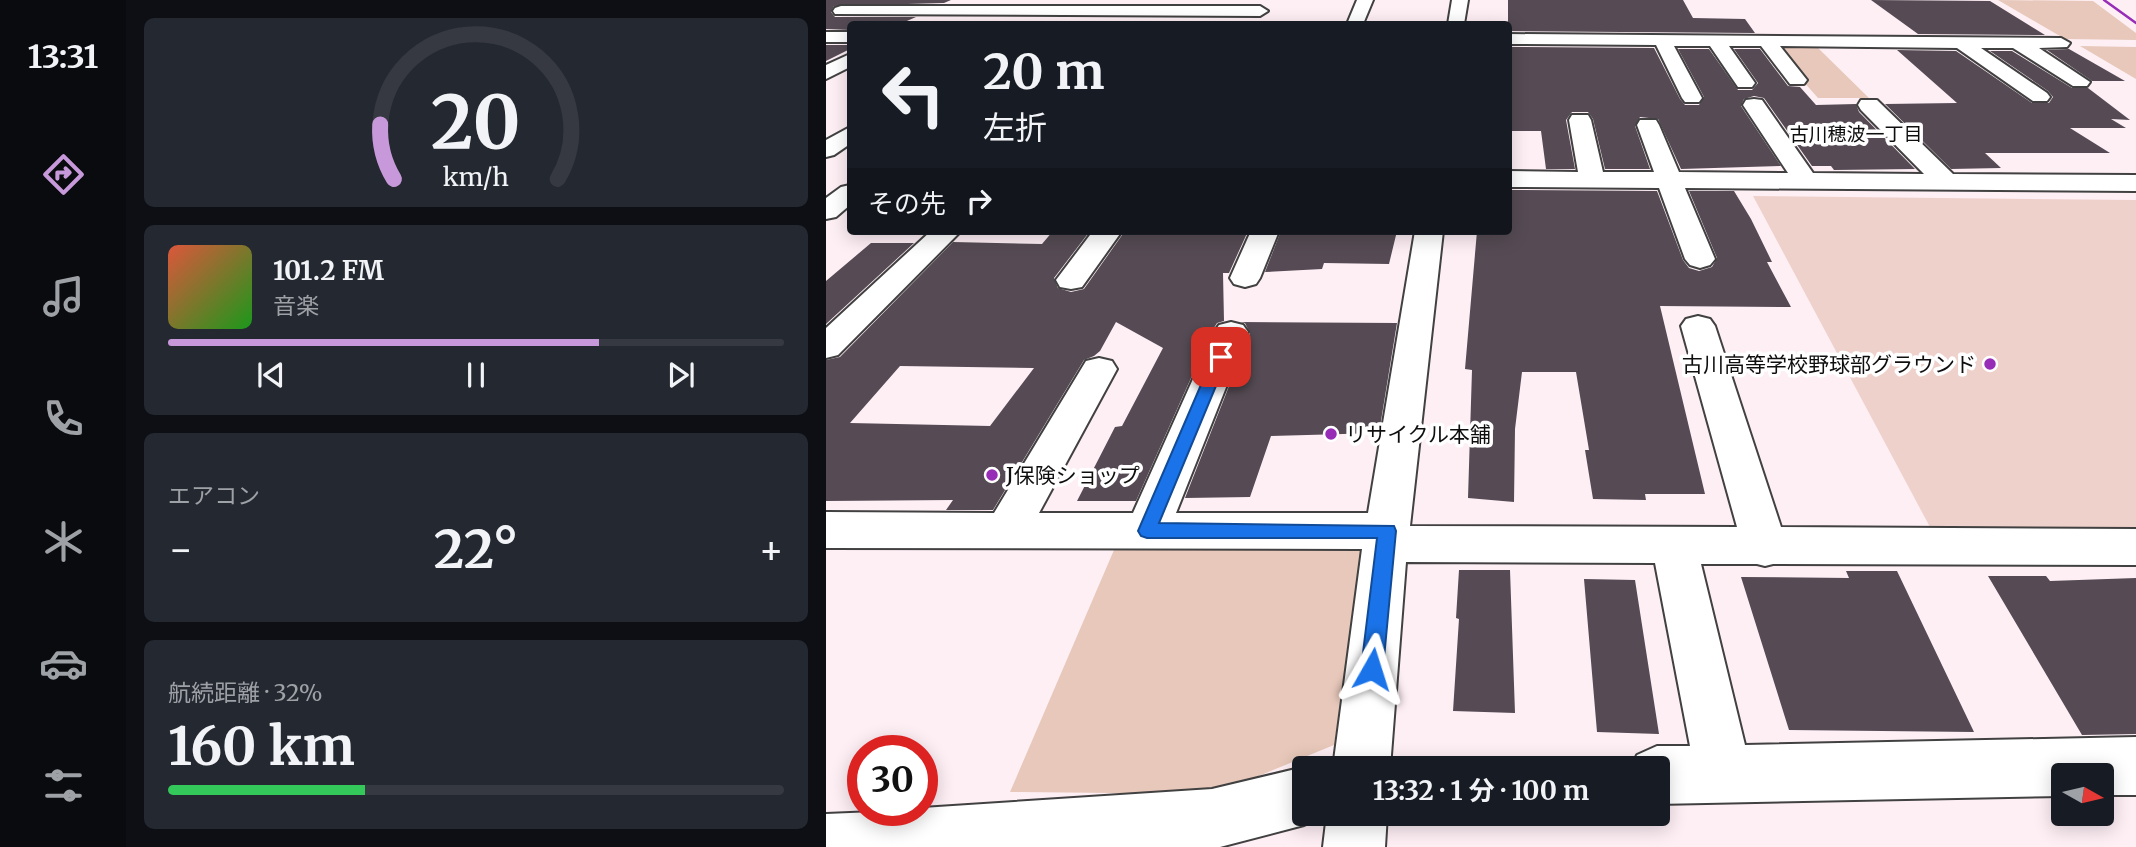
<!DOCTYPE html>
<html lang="ja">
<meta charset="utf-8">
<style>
:root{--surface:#171b24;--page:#242831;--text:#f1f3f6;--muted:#9ea1a6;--line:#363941;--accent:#c899da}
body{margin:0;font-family:Merriweather,"Noto Sans JP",serif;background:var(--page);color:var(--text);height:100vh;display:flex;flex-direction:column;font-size:26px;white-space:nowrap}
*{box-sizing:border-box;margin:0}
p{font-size:23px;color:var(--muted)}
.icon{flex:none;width:38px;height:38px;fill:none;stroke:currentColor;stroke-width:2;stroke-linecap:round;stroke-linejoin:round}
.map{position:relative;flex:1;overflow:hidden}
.sheet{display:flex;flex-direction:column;gap:18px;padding:18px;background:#0d0f14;width:700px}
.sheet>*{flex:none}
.hud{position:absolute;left:21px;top:21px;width:665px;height:214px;border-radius:7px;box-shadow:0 4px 18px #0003;background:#171b24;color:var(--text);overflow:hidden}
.needle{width:46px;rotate:98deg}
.tools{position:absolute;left:1225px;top:763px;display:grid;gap:14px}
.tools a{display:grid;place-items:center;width:63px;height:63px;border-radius:7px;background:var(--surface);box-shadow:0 4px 18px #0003;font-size:35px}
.speed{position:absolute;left:21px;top:735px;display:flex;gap:14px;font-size:35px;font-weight:700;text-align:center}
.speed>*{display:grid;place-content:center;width:91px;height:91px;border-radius:50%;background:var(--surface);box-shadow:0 4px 18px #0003;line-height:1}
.speed .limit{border:10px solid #d22;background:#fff;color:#111}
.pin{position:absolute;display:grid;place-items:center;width:60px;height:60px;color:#fff;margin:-30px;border-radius:14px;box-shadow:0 4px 10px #0006}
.me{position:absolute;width:77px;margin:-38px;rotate:6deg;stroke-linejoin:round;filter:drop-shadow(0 0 5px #0008)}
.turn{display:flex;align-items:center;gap:24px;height:147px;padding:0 21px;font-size:32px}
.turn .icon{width:91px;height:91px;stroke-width:2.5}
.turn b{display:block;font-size:49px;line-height:60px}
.then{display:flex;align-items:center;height:66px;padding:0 21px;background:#0003;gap:14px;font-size:26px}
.big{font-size:52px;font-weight:700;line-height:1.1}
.sheet .card{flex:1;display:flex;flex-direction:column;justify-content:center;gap:10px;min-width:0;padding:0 24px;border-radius:10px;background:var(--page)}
.sheet .dial{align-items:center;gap:0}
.dial svg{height:182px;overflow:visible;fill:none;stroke:var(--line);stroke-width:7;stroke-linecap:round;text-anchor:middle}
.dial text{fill:var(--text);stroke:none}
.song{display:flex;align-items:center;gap:21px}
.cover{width:84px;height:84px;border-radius:10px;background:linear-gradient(135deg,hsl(10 70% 55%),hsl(120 70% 35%))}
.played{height:7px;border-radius:4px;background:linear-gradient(90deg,var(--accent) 70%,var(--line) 70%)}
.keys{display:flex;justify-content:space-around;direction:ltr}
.heat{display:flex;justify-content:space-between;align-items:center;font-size:38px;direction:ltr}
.charge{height:10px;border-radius:5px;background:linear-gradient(90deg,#34c759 32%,var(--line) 0)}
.trip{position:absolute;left:466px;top:756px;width:378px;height:70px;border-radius:7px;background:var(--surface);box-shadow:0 4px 18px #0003;font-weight:700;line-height:70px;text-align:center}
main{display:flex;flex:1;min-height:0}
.tab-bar{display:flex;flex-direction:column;width:126px;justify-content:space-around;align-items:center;background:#090b0e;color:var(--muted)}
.tab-bar .icon{width:49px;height:49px}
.tab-bar .current{color:var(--accent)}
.tab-bar b{font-size:32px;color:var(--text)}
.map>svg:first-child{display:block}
.green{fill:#e7c8ba}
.pitch{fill:#efd1cc}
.building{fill:#564b54;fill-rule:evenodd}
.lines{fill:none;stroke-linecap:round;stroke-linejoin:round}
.minor-casing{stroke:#414141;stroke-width:4}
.minor{fill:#fff;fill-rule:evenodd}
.rail{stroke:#972cb7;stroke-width:2.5}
.route{fill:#1a73e8;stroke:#114b97;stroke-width:2}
.poi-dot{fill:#972cb7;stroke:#fff;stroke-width:2.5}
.labels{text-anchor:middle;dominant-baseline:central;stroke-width:7;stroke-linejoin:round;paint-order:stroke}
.far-neighbourhood-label{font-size:19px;fill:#0e0e0e;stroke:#fff}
.poi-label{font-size:21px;fill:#0e0e0e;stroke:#fff;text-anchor:start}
</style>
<main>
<nav class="tab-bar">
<b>13:31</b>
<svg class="icon current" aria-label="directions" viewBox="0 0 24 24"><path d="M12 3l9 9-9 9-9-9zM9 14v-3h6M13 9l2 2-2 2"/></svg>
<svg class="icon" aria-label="music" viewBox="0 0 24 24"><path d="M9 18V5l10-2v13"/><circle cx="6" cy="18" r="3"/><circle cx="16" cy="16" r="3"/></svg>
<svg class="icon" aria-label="phone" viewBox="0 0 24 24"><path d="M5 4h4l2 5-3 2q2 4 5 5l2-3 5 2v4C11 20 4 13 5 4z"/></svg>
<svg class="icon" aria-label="climate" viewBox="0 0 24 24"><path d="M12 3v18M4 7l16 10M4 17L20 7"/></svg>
<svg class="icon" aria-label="car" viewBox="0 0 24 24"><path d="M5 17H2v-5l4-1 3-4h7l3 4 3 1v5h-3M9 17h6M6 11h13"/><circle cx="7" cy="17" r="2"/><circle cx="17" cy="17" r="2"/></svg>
<svg class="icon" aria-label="filters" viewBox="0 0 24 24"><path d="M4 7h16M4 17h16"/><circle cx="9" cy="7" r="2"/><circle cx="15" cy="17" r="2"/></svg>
</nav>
<section class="sheet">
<div class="card dial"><svg viewBox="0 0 100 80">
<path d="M14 69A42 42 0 1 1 86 69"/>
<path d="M14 69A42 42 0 0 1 8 45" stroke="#c899da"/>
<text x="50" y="56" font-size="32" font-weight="700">20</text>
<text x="50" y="72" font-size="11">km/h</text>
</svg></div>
<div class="card">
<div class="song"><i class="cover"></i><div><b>101.2 FM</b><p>音楽</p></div></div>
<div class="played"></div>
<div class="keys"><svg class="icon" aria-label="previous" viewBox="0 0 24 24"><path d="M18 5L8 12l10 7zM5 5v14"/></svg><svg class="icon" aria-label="pause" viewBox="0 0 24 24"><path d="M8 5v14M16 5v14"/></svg><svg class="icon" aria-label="next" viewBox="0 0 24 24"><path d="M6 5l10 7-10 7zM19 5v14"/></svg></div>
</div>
<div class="card"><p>エアコン</p>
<div class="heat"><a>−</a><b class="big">22°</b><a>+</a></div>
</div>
<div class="card"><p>航続距離 · 32%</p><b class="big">160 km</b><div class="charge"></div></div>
</section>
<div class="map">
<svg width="1310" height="847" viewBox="0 0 1310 847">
<rect width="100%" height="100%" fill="#feeff5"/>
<path class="green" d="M 1172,0 L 1267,1 L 1310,33 L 1310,40 L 1239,39 Z
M 945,45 L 989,45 L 1043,98 L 992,98 Z
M 1254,46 L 1310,47 L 1310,79 Z
M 540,540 L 508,745 L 389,794 L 184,792 L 291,543 Z"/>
<path class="pitch" d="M 927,196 L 1310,200 L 1310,530 L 1105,529 Z"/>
<path class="building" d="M 0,0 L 125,0 L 118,3 L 8,6 L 5,12 L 9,17 L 90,17 L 74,24 L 24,24 L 24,30 L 0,29 Z
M 682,0 L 857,0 L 867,18 L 919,19 L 929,33 L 682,31 Z
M 1045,0 L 1164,1 L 1219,35 L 1092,34 Z
M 24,45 L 24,49 L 0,61 L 0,45 Z
M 682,47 L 828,48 L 854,99 L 859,105 L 873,105 L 878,97 L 852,49 L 883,49 L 912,90 L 926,90 L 932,83 L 908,49 L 934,49 L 962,86 L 974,87 L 990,105 L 1030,104 L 1033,112 L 1089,169 L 1008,170 L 1005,166 L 986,166 L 938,98 L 928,96 L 918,99 L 915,106 L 955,166 L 855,169 L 832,119 L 814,117 L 809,126 L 824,169 L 779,169 L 767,119 L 762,112 L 746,112 L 740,120 L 749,169 L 720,169 L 715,131 L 682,131 Z
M 1243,49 L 1299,81 L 1266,81 L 1221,50 Z
M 1071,50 L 1130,51 L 1206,103 L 1223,103 L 1227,97 L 1222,91 L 1164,51 L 1186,51 L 1246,88 L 1262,88 L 1304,120 L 1285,119 L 1300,128 L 1244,128 L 1284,153 L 1159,153 L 1175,168 L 1125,169 L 1059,104 L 1131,103 Z
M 682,190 L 831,191 L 857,260 L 863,268 L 873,271 L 886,267 L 891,258 L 863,191 L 908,191 L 925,219 L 946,262 L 941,262 L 965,307 L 834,306 L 879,494 L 819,494 L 820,500 L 767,499 L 759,450 L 763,450 L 750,372 L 696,372 L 689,429 L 688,502 L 642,498 L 646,370 L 639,369 L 651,231 L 682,231 Z
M 227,231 L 264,231 L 228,278 L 232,288 L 245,292 L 258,289 L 299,231 L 422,231 L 403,273 L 397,273 L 398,321 L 391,323 L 386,331 L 310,501 L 251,501 L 289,427 L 296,426 L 337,348 L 290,322 L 274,351 L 268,356 L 258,360 L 167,510 L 120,510 L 127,500 L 0,501 L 0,360 L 14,357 L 127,242 L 216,244 ZM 74,366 L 208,368 L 164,426 L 24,423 Z
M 455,231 L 571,231 L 563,264 L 498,263 L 496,269 L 439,272 Z
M 45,243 L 88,243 L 0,324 L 0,281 Z
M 414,322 L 571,323 L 553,433 L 445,436 L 424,497 L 359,498 L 424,333 L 419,323 Z
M 633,570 L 684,570 L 689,713 L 627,711 L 633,619 L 630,618 Z
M 1020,571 L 1071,571 L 1148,732 L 963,730 L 915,577 L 1023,578 Z
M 1162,576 L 1220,576 L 1224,581 L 1310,578 L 1310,734 L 1256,735 Z
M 758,579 L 809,580 L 833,734 L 771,732 Z"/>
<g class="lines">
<g class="minor-casing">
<path id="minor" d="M 531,0 L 547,0 L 537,24 L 521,24 Z
M 626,0 L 642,0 L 638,24 L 622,24 Z
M 15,6 L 434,6 L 442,11 L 434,16 L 9,14 L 7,11 L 9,8 Z
M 0,32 L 24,32 L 24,42 L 0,42 Z
M 682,34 L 1235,38 L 1244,43 L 1241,47 L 1213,48 L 1264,82 L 1261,86 L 1247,86 L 1187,48 L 1155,48 L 1221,93 L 1224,97 L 1221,101 L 1207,101 L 1131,48 L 954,46 L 981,80 L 978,84 L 964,84 L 935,46 L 903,46 L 929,83 L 926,87 L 912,87 L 884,46 L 848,46 L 876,98 L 873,102 L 859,102 L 856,98 L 830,45 L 682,44 Z
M 24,54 L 24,67 L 0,79 L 0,65 Z
M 928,99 L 936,100 L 987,173 L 1098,174 L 1035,110 L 1032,105 L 1035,100 L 1051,100 L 1127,174 L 1310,175 L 1310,191 L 859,188 L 889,259 L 884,265 L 874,268 L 864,265 L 859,259 L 833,188 L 682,187 L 682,171 L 752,172 L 743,120 L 746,115 L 762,115 L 765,120 L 777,172 L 828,172 L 811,125 L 814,120 L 830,120 L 833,125 L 853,172 L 962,173 L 917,105 L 920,100 Z
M 24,127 L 24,144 L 8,155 L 0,157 L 0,140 Z
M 24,185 L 24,205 L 10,217 L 0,219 L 0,198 L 15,187 Z
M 105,231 L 135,231 L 12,355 L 0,358 L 0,328 Z
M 267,231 L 296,231 L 256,287 L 245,289 L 234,287 L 230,280 Z
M 425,231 L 453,231 L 434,278 L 430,284 L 419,287 L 408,284 L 404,278 Z
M 589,231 L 617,231 L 584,526 L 911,527 L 855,326 L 860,319 L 872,316 L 884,319 L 889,326 L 955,527 L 1310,529 L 1310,565 L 947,564 L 939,566 L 931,564 L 875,564 L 919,745 L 1310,737 L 1310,795 L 1276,795 L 1276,775 L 1237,775 L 1237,796 L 831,804 L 831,768 L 805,768 L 811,755 L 831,746 L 864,746 L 829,563 L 580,562 L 564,768 L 507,768 L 536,549 L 0,548 L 0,512 L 168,513 L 260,361 L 273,358 L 286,361 L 291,369 L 213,513 L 307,513 L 388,332 L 393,325 L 405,322 L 417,325 L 422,332 L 350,513 L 542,513 Z
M 478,767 L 482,768 L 478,768 L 478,814 L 500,814 L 499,817 L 478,825 L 394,847 L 0,847 L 0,814 L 96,810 L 96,808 L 386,789 Z
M 501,814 L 561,814 L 559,847 L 497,847 Z"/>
</g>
<use href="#minor" class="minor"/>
<path class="rail" d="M 1278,0 L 1310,23"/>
</g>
<path class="route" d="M 395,352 L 402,357 L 333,523 L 568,526 L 570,531 L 557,669 L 553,676 L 546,679 L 538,676 L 535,669 L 551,538 L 321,538 L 315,536 L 312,531 L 387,357 Z"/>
<g class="poi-dot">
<circle cx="1164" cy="364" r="7"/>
<circle cx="505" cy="434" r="7"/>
<circle cx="166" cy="475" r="7"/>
</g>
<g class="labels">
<g class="far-neighbourhood-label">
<text x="1030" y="134">古川穂波一丁目</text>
</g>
<g class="poi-label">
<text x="1150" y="364" text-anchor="end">古川高等学校野球部グラウンド</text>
<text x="519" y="434">リサイクル本舗</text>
<text x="180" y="475">J保険ショップ</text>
</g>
</g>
</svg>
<div class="tools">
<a><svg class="needle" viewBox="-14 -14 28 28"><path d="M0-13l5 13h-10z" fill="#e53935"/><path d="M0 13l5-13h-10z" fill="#9ea1a6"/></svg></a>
</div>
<div class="speed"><div class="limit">30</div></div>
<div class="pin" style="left:395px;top:357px;background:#d93025"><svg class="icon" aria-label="arrive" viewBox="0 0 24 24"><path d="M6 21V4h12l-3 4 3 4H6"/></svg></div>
<svg class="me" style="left:546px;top:669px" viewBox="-20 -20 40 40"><path d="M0-17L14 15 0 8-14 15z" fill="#1a73e8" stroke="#fff" stroke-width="4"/></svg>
<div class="trip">13:32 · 1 分 · 100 m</div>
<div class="hud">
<div class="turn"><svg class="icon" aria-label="left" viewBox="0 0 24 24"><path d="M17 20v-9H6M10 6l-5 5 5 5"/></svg><div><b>20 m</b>左折</div></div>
<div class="then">その先<svg class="icon" aria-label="right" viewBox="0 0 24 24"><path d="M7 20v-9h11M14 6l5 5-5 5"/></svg></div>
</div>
</div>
</main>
